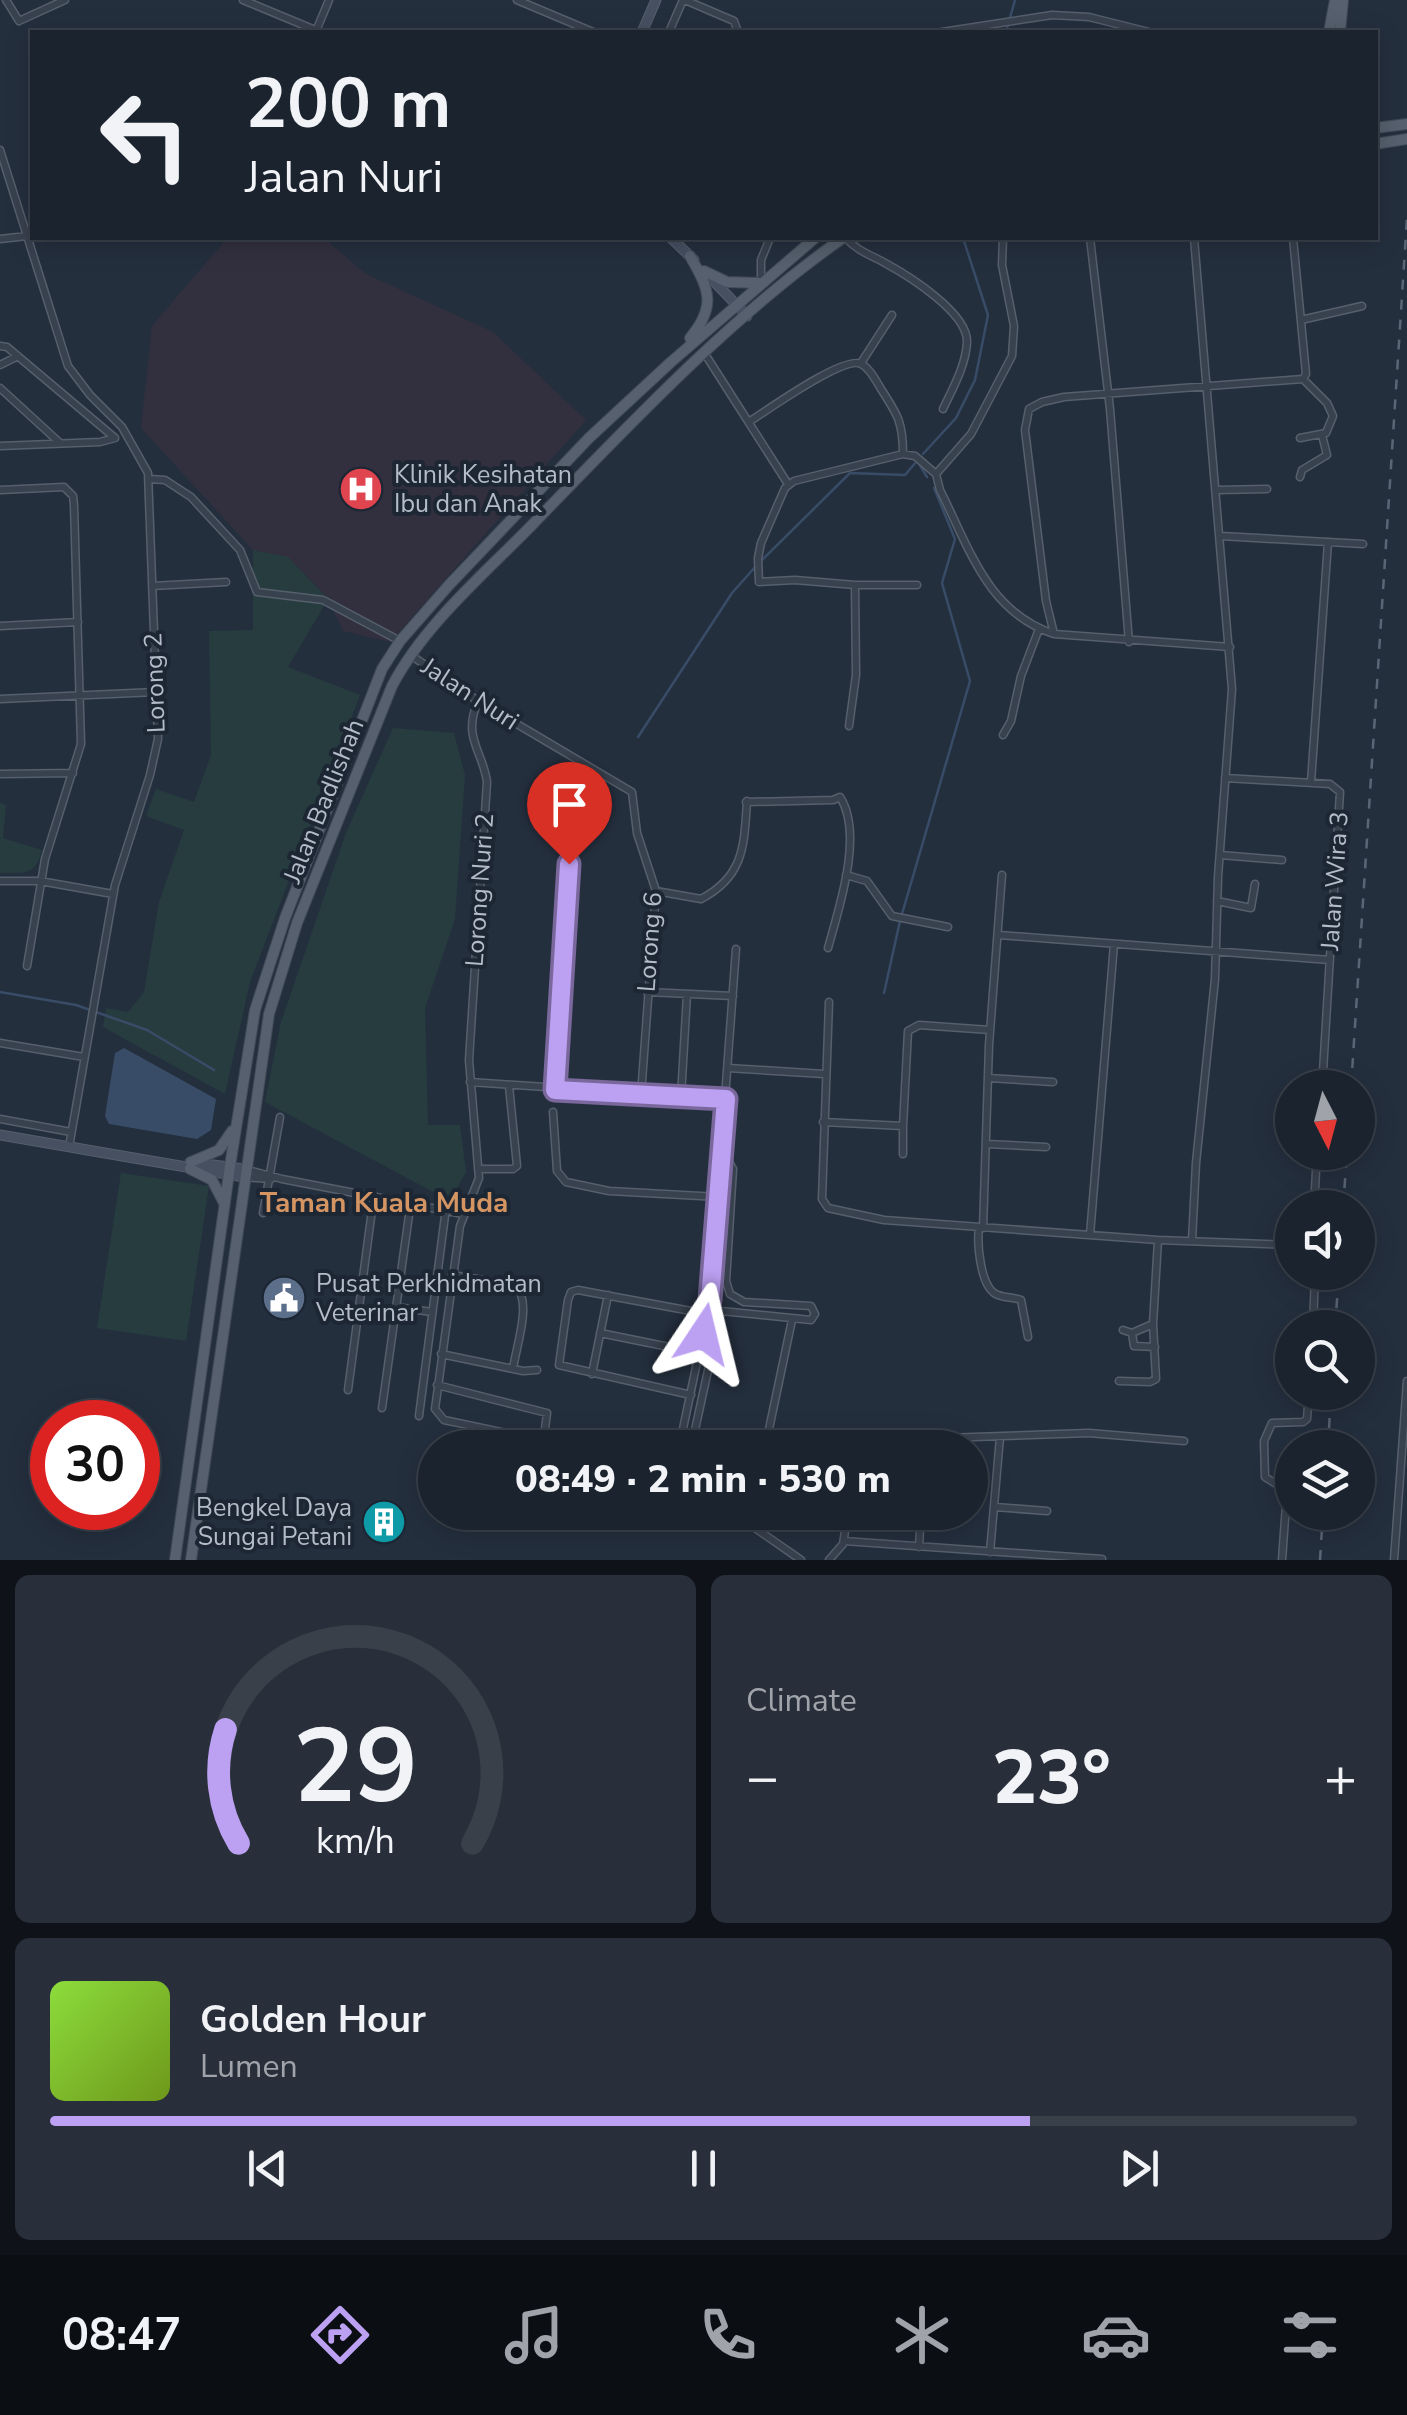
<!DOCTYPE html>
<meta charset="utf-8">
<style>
:root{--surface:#1b232e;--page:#282f3a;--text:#f1f3f6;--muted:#a0a4aa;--line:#39404a;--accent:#bca0f2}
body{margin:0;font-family:"Nunito Sans",sans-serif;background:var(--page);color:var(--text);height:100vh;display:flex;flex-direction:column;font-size:38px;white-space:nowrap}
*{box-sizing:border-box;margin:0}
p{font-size:32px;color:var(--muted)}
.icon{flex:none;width:55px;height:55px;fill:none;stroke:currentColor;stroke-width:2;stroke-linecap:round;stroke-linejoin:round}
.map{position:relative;height:1560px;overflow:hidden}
.panel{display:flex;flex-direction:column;gap:15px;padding:15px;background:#0f1319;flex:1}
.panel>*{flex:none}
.top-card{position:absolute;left:30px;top:30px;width:1348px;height:210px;border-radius:0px;box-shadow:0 5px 25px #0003,0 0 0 2px var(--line);background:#1b232e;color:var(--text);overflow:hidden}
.needle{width:65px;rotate:174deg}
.buttons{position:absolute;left:1275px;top:1070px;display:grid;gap:20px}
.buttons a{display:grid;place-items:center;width:100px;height:100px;border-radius:50%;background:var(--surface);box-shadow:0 5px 25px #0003,0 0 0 2px var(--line);font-size:50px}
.speed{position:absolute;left:30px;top:1400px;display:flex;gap:20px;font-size:50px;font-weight:700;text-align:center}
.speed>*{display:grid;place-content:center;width:130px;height:130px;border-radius:50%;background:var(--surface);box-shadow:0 5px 25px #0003,0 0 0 2px var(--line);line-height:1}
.speed .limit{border:15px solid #d22;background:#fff;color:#111}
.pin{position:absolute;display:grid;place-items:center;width:85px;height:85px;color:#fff;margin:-102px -42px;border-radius:50% 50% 50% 0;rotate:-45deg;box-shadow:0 0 10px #0007}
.pin .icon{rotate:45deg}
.me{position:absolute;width:110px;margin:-55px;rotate:10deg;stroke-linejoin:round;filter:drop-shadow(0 0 8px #0008)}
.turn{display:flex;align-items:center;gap:35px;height:210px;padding:0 50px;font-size:45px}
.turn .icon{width:130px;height:130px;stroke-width:2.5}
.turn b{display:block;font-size:70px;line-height:85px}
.big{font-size:75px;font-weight:800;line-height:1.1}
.panel .widget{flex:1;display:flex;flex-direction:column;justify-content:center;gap:15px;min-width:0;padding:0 35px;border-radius:15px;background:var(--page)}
.panel .dial{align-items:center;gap:0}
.dial svg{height:260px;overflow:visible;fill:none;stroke:var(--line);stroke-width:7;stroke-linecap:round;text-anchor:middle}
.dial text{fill:var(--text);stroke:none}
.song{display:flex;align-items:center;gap:30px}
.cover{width:120px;height:120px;border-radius:15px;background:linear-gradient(135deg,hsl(90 70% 55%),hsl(80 70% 35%))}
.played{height:10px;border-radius:5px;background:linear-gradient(90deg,var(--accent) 75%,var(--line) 75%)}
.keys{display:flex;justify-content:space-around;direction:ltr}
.heat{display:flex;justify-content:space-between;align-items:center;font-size:55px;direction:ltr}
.panel .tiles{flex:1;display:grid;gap:15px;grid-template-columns:1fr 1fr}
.widget:last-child{grid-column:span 2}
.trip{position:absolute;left:418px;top:1430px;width:570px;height:100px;border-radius:50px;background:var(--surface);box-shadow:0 5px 25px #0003,0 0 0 2px var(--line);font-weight:800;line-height:100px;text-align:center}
.dock{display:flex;height:160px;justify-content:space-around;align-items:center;background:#0b0e12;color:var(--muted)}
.dock .icon{width:70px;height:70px}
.dock .selected{color:var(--accent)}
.dock b{font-size:45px;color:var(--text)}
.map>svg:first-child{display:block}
.medical{fill:#32303f}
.green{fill:#263c3f}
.water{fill:#394c67}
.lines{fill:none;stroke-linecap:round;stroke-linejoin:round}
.stream{stroke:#394c67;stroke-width:2.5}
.street-casing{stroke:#565f6c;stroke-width:9}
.secondary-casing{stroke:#565f6c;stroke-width:11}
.primary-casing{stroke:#414a57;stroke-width:12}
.street{stroke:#38414e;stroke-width:6}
.secondary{stroke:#465061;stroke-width:9}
.primary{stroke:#56606e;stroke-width:10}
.rail{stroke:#5a6575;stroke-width:2.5;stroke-dasharray:10 10;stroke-linecap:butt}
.route-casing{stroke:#7a689d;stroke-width:25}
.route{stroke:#bca0f2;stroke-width:18}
.labels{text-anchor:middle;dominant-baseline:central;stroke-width:8;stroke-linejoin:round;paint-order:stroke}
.poi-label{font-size:25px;fill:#b4bcc9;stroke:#1d2633;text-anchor:start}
.street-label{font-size:25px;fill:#b4bcc9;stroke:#1d2633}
.neighbourhood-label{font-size:28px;font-weight:bold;fill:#d59563;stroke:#1d2633}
</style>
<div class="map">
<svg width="1407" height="1560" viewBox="0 0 1407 1560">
<rect width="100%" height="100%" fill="#242f3e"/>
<path class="medical" d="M 227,238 L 324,238 L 366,274 L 493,332 L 586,420 L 390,642 L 343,631 L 326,596 L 288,558 L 253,550 L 141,428 L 152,326 Z"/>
<path class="green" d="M 253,550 L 288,557 L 328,599 L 288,667 L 360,695 L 250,982 L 225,1094 L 103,1027 L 106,1008 L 128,1012 L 144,992 L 159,902 L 184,830 L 146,816 L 156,789 L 194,802 L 211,755 L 209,631 L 253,630 Z
M 393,728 L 454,733 L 465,775 L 455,919 L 425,1008 L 428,1125 L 460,1125 L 466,1172 L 450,1201 L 265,1102 L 281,1022 L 346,833 Z
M 0,803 L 6,805 L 3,838 L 42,850 C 35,877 25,872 0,873 Z
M 121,1173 L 209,1186 L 186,1341 L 97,1328 Z"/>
<path class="water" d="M 124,1048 L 216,1099 L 211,1130 L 197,1139 L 109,1124 L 105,1116 L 115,1053 Z"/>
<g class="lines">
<path class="stream" d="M 1006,32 L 1015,0
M 923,454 L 956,418 L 975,380 L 988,315 L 963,238
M 918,462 L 927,477
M 762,560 L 850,473 L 905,475 L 917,461
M 638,737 L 732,593 L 756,566
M 902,914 L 970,681 L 942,583 L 955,539 L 934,488
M 0,992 L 76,1005 L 147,1030 L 214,1070
M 884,993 L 900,921"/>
<g class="street-casing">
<path id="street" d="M 6,0 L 19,21 L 65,0
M 243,0 L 320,32
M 517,0 L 593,32
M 685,0 L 734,21 L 738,32
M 316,31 L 329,0
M 669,32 L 683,0
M 942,32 L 1052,15 L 1089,17 L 1149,32
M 0,150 L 68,366 L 90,395 L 122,427 L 148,473 L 158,739 L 150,775 L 115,885 L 69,1147
M 846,238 C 857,251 871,255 885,263 C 909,276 968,313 967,342 C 966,365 953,388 943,409
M 1003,238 L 1002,265 L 1014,326 L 1012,356 L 971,434 L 936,474 L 940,490 C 969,547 987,612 1054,634 L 1230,647
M 1090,238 L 1110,409 L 1129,642
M 0,239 L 27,236
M 761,283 L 761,260 L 770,238
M 1301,320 L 1362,306
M 0,346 L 7,347 L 115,438
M 705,354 L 788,484
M 861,363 L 892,315
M 0,365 L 18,356
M 0,388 L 60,443
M 750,421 C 768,410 844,355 861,364 C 870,368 876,381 881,389 C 898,415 903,423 903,454
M 1300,438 L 1326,433 L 1333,416 L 1327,403 L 1303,379
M 0,446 L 100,442 L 115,438
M 1300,477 L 1302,470 L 1327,455 L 1322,435
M 149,479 L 165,480 L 191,497 L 240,550 L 257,592 L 323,600 L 400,641
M 0,490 L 64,487 L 73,496 L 74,505 L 81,744 L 45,859 L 27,966
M 1217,490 L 1267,489
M 1221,536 L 1363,544
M 917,585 L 855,585 L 795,580 L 759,582 L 758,558 L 761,543 L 785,488 L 794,481 L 903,454 L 915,456 L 936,474
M 152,586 L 226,582
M 0,626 L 78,622
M 1054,634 L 1046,601 L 1025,430 L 1029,409 L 1042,402 L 1064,397 L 1303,379 L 1306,374 L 1293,238
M 412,656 L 478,701 L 632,792 L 637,833 L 656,891 L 641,1095
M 0,699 L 156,692
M 849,726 L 856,675 L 855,585
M 1003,735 L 1011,721 L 1021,676 L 1039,629
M 0,774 L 73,773
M 1225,778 L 1330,784 L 1340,792 L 1322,1088
M 1311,782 L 1328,542
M 746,802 L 833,800 L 840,797 C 864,834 839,908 828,948
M 1220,855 L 1282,860
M 846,875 L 867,881 L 892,916 L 948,927
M 0,881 L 40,881 L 113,894
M 656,891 L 701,899 C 745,876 744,844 747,801
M 1217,901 L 1251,908 L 1255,884
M 999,935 L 1330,960
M 647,992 L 733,996
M 829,1002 L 822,1199 L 828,1208 L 884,1220 L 1158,1240 L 1292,1245
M 0,1043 L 84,1057
M 728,1068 L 824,1074
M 988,1078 L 1053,1082
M 470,1082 L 726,1099
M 555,1090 L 574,791 L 581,762
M 681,1097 L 687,994
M 553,1112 L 557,1171 L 566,1182 L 609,1191 L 719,1197
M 0,1119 L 71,1132
M 823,1122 L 903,1126 L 908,1031 L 919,1025 L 990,1030
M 987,1144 L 1046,1147
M 903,1154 L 903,1126
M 244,1169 L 282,1179 L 463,1214
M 478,1169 L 513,1169 L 517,1166 L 509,1086
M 244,1177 L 271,1179
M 1314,1208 L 1317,1152
M 263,1213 L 280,1117
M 979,1227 C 977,1243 980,1289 998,1295 C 1005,1298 1014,1297 1021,1300 L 1028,1337
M 983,1228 L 989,1045 L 1002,875
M 1090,1235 L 1114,944
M 1192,1241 L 1196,1163 L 1215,979 L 1218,877 L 1232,689 L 1194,238
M 452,1275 L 515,1285 C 533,1301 516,1346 513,1369
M 396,1307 L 432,1312
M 1313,1328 L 1315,1272
M 1123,1330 L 1132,1333 L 1153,1324
M 600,1333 L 679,1349
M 1132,1333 L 1134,1346 L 1155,1347
M 441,1354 L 523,1371 L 537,1370
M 592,1374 L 608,1295
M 1119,1381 L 1150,1382 L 1156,1379 L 1153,1324 L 1158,1240
M 437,1385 L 547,1413 L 544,1437 L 540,1440 L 444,1420 L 435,1409 L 460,1226 L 479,1178 L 469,1060 L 487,782 C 483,751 462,738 478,701
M 348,1390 L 374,1195
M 691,1395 L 559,1365 L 568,1300 L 571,1292 L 578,1290 L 707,1314
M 382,1408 L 411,1201
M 419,1416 L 446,1208
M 679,1448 L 710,1300 L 736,949
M 691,1448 L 721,1311 L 811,1320 L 815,1314 L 811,1306 L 744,1302 L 730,1294 L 726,1281 L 733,1169 L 729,1162 L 721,1161
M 765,1448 L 792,1320
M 866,1448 L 885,1440 L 1089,1433 L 1184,1441
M 995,1507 L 1047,1511
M 732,1512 L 801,1560
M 749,1524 L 751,1512
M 844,1541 L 1102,1559
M 919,1547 L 921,1512
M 990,1552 L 1000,1437
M 829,1560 L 843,1544 L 848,1512
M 1282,1560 L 1287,1491 L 1265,1477 L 1264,1441 L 1272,1423 L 1303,1422 L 1307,1419 L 1309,1392
M 1394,1560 L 1407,1381"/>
</g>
<g class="secondary-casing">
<path id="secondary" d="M 642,32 L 656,0
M 671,238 L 694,260
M 708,275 L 747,316
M 0,1135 L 244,1177
M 190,1162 L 244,1169"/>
</g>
<g class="primary-casing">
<path id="primary" d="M 1329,32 L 1335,0
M 1340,32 L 1343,0
M 1375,128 L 1407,124
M 1375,144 L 1407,139
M 690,256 C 709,289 717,306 690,338
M 704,271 L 727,282 L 760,283
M 191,1162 L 219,1150 L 232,1131
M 190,1169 L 212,1180 L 224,1203
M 175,1560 L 230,1166 L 255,1010 L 285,918 L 382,669 L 400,641 L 449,585 L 589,438 L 671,362 L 815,238
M 191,1560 L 269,1014 L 297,923 L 392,686 C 424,625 483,575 531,526 C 626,428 731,316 843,238"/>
</g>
<use href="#street" class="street"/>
<use href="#secondary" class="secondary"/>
<use href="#primary" class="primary"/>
<path class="rail" d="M 1351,1088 L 1407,218
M 1343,1208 L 1347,1152
M 1335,1328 L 1339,1272
M 1328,1448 L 1331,1392
M 1320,1560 L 1323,1512"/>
</g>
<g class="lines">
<g class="route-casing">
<path id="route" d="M 569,864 L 555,1090 L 726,1099 L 710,1300 L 703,1334"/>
</g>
<use href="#route" class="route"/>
</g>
<defs>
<g id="hospital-disc" transform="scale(2.25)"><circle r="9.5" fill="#e0444e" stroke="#1d2633"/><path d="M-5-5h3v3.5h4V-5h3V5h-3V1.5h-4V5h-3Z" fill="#fff"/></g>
<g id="civic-disc" transform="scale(2.25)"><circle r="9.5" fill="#5c6f8a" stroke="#1d2633"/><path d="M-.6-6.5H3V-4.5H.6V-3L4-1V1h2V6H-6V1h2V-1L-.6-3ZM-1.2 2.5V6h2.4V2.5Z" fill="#fff"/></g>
<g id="building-disc" transform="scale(2.25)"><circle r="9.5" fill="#0f9aa8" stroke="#1d2633"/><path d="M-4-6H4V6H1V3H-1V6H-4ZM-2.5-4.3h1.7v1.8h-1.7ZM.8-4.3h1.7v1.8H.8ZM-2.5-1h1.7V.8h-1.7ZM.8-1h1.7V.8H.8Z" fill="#fff"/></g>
</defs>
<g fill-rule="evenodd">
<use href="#hospital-disc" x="361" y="489"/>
<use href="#civic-disc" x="284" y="1298"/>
<use href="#building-disc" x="384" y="1522"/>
</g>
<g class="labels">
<g class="poi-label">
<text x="394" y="475">Klinik Kesihatan<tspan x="394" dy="29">Ibu dan Anak</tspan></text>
<text x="316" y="1284">Pusat Perkhidmatan<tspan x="316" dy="29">Veterinar</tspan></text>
<text x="352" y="1508" text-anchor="end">Bengkel Daya<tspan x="352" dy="29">Sungai Petani</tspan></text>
</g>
<g class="street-label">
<text transform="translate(155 683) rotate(-92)">Lorong 2</text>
<text transform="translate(470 694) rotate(33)">Jalan Nuri</text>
<text transform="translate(324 801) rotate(-68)">Jalan Badlishah</text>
<text transform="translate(1335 881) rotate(-86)">Jalan Wira 3</text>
<text transform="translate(480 890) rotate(-86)">Lorong Nuri 2</text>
<text transform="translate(650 942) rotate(-86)">Lorong 6</text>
</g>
<g class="neighbourhood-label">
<text x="384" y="1203">Taman Kuala Muda</text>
</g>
</g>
</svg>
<div class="buttons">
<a><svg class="needle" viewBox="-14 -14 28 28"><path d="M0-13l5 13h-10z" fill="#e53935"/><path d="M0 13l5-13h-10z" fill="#a0a4aa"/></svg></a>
<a><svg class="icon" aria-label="sound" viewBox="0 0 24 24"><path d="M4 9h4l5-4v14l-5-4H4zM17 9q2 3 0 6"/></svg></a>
<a><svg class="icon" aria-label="search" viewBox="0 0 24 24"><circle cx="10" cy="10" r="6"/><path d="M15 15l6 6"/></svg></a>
<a><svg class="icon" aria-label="layers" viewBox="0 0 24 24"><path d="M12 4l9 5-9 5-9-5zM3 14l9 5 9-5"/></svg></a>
</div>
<div class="speed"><div class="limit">30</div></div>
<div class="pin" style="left:569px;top:864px;background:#d93025"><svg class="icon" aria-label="arrive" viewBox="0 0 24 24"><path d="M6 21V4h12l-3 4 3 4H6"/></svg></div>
<svg class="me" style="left:703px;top:1334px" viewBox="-20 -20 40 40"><path d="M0-17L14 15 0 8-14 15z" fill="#bca0f2" stroke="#fff" stroke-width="4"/></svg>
<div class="trip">08:49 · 2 min · 530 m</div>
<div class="top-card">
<div class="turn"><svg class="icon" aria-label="left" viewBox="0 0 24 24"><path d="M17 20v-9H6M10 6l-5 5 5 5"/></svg><div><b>200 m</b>Jalan Nuri</div></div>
</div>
</div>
<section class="panel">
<div class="tiles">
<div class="widget dial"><svg viewBox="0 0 100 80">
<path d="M14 69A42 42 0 1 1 86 69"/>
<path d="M14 69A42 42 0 0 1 10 34" stroke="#bca0f2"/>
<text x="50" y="56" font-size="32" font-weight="700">29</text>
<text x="50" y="72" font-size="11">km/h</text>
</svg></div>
<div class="widget"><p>Climate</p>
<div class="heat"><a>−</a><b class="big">23°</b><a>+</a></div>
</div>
<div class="widget">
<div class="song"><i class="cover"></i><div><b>Golden Hour</b><p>Lumen</p></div></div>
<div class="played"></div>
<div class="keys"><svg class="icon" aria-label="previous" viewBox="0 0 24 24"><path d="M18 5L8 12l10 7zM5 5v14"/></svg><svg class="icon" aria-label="pause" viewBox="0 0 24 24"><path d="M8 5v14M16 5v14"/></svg><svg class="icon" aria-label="next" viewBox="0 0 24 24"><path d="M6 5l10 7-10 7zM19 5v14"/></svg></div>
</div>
</div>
</section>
<nav class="dock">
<b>08:47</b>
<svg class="icon selected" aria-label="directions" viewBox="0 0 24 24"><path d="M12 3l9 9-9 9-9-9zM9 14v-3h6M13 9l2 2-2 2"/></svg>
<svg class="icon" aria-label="music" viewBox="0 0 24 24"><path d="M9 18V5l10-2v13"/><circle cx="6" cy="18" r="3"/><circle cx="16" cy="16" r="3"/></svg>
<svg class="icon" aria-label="phone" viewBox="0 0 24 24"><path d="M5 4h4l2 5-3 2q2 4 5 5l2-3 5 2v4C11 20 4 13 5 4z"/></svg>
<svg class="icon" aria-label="climate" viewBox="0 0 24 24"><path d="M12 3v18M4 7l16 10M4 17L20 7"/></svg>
<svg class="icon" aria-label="car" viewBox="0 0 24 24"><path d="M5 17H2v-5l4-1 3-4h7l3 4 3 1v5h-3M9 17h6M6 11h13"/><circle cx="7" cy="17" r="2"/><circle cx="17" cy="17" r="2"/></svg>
<svg class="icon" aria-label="filters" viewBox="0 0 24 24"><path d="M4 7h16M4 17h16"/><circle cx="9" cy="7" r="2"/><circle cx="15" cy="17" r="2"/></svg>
</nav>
